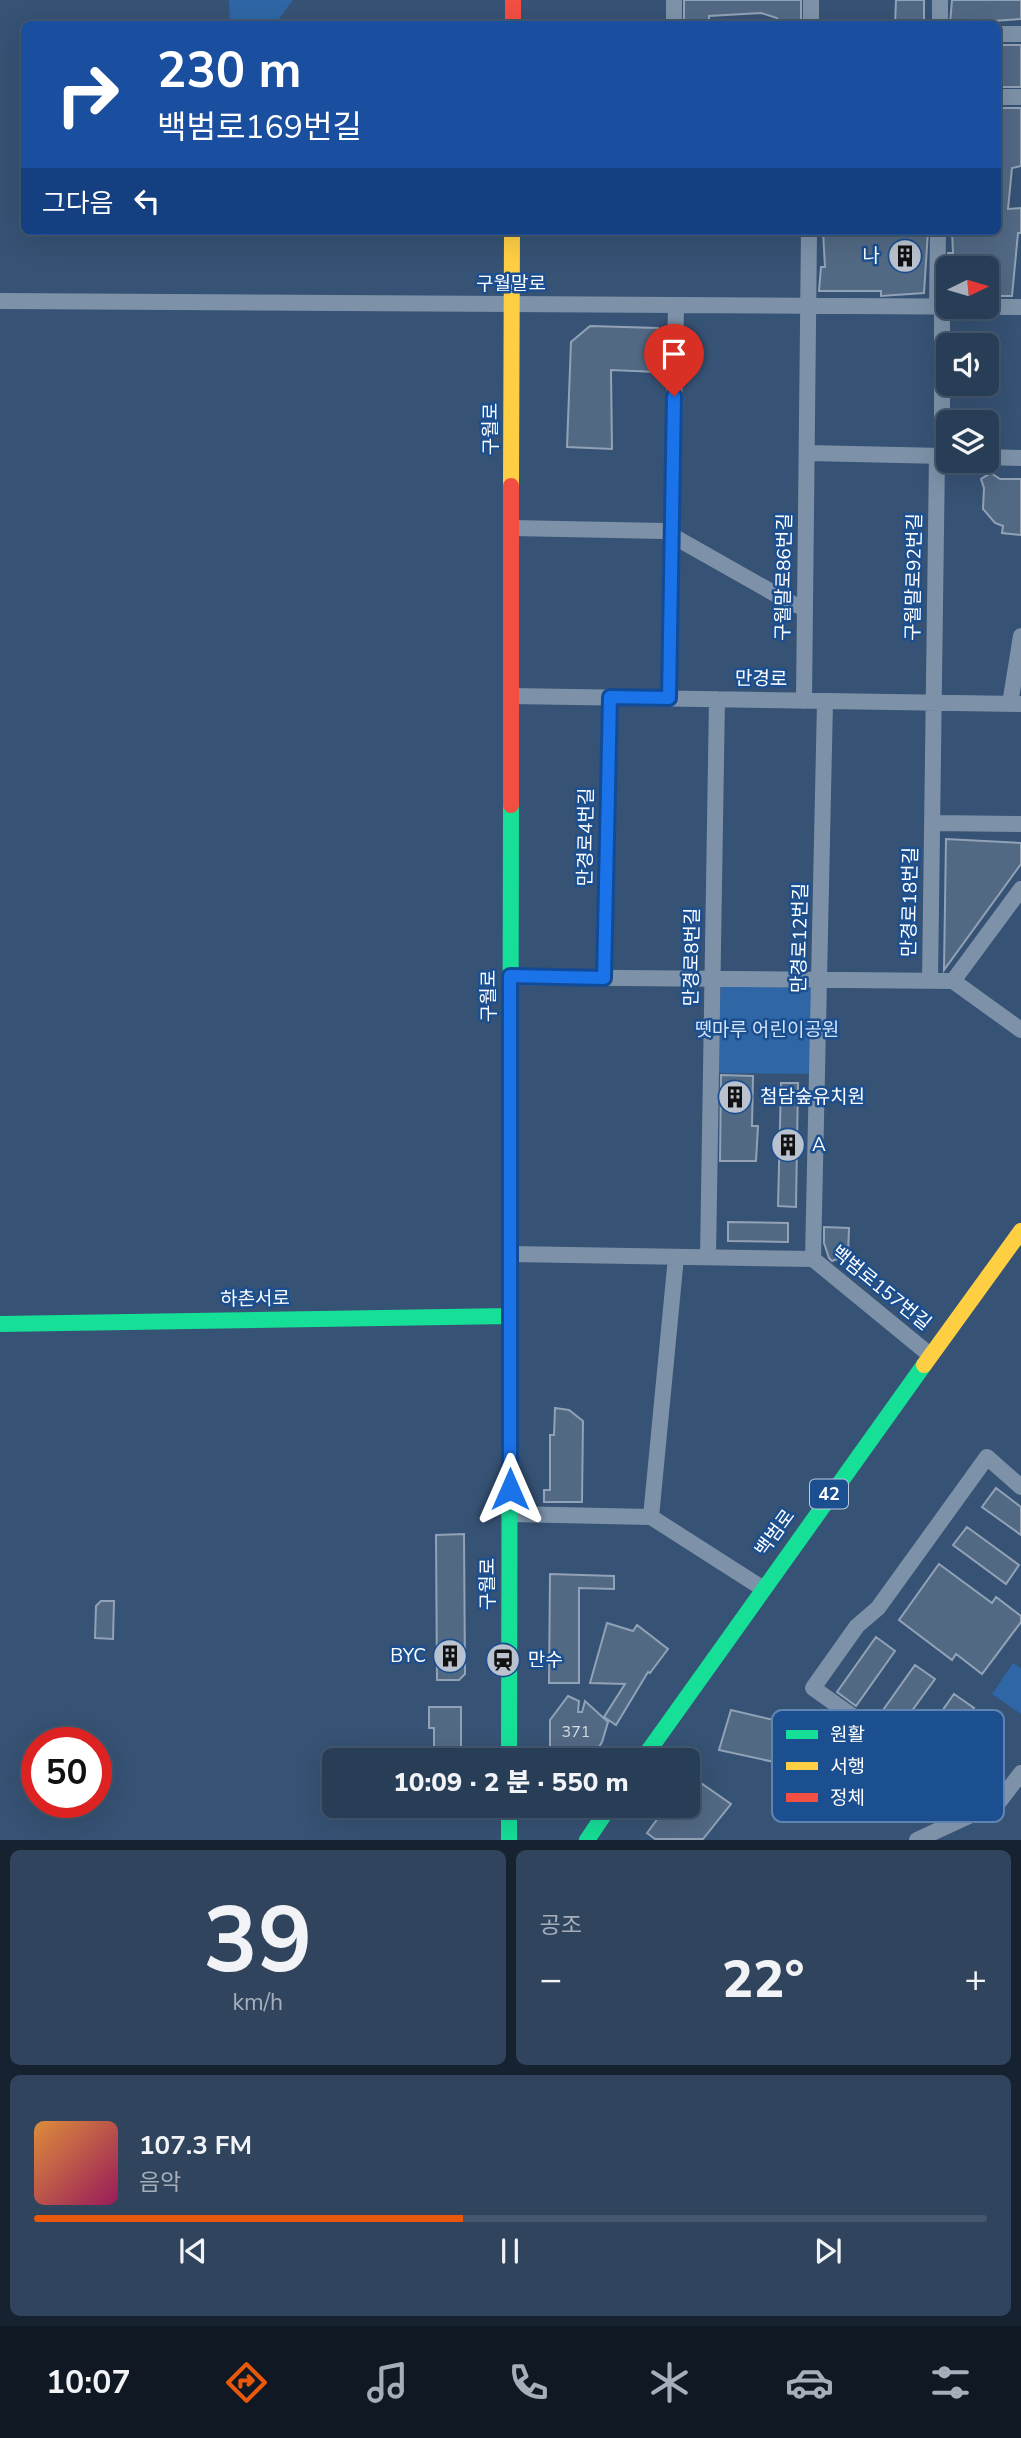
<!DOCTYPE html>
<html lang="ko">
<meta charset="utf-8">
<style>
:root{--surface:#283e57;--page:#30455d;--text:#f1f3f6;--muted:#a5aeba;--line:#44576d;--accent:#ea580c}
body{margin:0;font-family:"Nunito Sans","Noto Sans KR",sans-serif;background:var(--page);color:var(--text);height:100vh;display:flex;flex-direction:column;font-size:26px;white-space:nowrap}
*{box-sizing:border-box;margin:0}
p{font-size:23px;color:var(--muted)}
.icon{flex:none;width:38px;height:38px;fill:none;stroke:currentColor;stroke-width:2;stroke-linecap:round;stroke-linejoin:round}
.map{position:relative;height:1840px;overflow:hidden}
.panel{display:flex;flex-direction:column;gap:10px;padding:10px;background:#162230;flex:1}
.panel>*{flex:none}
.hud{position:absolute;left:21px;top:21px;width:980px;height:214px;border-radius:10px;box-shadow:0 7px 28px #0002,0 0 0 2px var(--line);background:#1a4fa0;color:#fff;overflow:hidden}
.needle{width:46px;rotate:85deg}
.fabs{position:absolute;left:936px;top:256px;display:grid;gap:14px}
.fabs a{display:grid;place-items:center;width:63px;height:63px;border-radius:10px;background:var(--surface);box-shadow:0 7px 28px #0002,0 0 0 2px var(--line);font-size:35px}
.speed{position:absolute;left:21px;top:1727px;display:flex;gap:14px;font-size:35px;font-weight:700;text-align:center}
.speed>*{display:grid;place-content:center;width:91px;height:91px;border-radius:50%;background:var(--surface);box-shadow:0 7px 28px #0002,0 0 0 2px var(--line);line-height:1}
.speed .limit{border:10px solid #d22;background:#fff;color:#111}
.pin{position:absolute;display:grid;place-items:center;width:60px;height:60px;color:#fff;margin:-72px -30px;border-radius:50% 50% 50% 0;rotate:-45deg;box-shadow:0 0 7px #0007}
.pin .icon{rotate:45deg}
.me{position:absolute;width:77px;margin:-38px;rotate:0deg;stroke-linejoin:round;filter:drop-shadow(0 0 5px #0008)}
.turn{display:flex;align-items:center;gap:24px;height:147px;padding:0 21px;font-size:32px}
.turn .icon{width:91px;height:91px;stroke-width:2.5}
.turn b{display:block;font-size:49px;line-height:60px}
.then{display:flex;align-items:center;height:66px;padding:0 21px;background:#0003;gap:14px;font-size:26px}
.big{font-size:52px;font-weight:800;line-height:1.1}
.panel .card{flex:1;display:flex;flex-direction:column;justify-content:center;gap:10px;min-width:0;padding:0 24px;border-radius:10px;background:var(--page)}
.panel .dial{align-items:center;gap:0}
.dial b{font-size:91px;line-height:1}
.song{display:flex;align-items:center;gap:21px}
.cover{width:84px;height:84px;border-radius:10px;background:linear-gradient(135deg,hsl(30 70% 55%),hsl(330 70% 35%))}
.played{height:7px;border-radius:4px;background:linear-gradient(90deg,var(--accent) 45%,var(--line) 45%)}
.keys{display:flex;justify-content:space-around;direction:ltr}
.heat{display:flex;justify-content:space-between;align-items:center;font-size:38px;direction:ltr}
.panel .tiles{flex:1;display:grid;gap:10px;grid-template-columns:1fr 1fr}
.card:last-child{grid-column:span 2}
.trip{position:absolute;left:322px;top:1748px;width:378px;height:70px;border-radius:10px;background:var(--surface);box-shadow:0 7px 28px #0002,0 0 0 2px var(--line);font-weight:800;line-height:70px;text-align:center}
.tabs{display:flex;height:112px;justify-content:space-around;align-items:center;background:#101923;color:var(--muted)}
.tabs .icon{width:49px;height:49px}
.tabs .current{color:var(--accent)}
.tabs b{font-size:32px;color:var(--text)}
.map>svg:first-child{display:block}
.green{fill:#2f66a5}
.building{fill:#526984;stroke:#92a2b6;stroke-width:2}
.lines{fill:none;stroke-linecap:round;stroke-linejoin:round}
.street{stroke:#7d92a8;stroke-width:16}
.fast{stroke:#16e098;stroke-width:16}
.slow{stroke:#ffcf43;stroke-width:16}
.jam{stroke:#f24e42;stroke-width:16}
.route-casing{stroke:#114b97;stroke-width:18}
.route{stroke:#1a73e8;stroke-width:12}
.labels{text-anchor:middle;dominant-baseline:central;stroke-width:5;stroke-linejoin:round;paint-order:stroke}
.number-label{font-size:16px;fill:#d4dae0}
.shield{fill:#1b4f8f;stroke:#bbcadd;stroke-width:2}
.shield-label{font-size:18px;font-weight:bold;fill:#fff}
.poi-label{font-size:19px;fill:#fff;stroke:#1b4f8f;text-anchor:start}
.street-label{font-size:19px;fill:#fff;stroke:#1b4f8f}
.park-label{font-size:19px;fill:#cfe3fa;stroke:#1b4f8f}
.key{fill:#1b4f8f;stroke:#5f84b1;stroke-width:2}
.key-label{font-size:19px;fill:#fff}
</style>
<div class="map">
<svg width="1021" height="1840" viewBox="0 0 1021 1840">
<rect width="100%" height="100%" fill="#365274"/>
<path class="green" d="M 229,0 L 293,0 L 275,24 L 230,24 Z
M 721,984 L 816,989 L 813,1074 L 717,1073 Z
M 1013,1663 L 1021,1668 L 1021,1714 L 992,1694 Z"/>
<path class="building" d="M 684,0 L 801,0 L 801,24 L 780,24 L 777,18 L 761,13 L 709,16 L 709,24 L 684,24 Z
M 896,0 L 924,0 L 924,24 L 895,24 Z
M 952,0 L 1021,0 L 1021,19 L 950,24 Z
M 998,45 L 1021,45 L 1021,87 L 998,87 Z
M 998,108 L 1021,108 L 1021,166 L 1012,168 L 1008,209 L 1021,208 L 1021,233 L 1018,233 L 1012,296 L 987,296 L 987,268 L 948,269 L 948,253 L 953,253 L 952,231 L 998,231 Z
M 823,231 L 928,231 L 924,293 L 881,296 L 881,291 L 819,291 L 821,267 L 825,267 Z
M 590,326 L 658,328 L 657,372 L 611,370 L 612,449 L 567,447 L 571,342 Z
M 991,473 L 1000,479 L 1021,479 L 1021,535 L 1002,533 L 1003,526 L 995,523 L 983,509 L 984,488 L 981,479 Z
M 946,839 L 1021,843 L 1021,864 L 944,970 Z
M 721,1075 L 753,1076 L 752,1126 L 758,1126 L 756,1161 L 720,1161 Z
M 781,1083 L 798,1083 L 796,1207 L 778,1206 Z
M 728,1222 L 788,1223 L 788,1242 L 728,1241 Z
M 824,1227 L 849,1228 L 848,1255 L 832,1261 L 829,1258 L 824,1243 Z
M 555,1408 L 569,1410 L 583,1421 L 582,1502 L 544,1502 L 544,1490 L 550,1490 L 550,1435 L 554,1435 Z
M 996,1488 L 1021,1507 L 1021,1535 L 982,1507 Z
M 967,1527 L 1019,1565 L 1006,1584 L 953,1545 Z
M 464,1534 L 465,1674 L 459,1680 L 437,1680 L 436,1535 Z
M 939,1564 L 992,1603 L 996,1597 L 1021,1616 L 1021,1622 L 982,1674 L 956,1654 L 952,1660 L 899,1620 Z
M 550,1574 L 614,1576 L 614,1589 L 579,1588 L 579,1683 L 549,1683 Z
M 101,1601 L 114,1601 L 113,1639 L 95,1638 L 96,1606 Z
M 607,1623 L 633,1631 L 637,1625 L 668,1649 L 650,1673 L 648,1672 L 616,1725 L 604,1717 L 625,1684 L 590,1683 Z
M 876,1637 L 895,1651 L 856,1706 L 837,1692 Z
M 915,1665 L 935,1679 L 895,1734 L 876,1720 Z
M 954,1694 L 974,1708 L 935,1762 L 916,1748 Z
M 568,1696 L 579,1701 L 578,1712 L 582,1712 L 585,1701 L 608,1722 L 602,1742 L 591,1760 L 552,1760 L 550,1753 L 550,1720 Z
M 429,1707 L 461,1707 L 461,1760 L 434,1760 L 434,1728 L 429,1728 Z
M 731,1710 L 807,1728 L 797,1767 L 719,1750 Z
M 688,1774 L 731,1804 L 703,1839 L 655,1839 L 647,1833 L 667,1806 L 688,1806 Z"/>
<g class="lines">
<path class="street" d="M 674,24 L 674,0
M 811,24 L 811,0
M 940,24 L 940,0
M 998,34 L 1021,34
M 998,97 L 1021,97
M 0,301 L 1021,307
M 937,307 L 938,231
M 807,453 L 944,456
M 942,456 L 942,307
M 987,457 L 1021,458
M 511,528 L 664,531 L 793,604 L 805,608
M 511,696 L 1021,704
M 669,698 L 676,306
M 804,701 L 809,231
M 1010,704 L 1021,636
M 932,823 L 1021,824
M 511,977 L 953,981 L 1021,1030
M 604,978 L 610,697
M 930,981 L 937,456
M 953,981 L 1021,889
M 510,1254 L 813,1259 L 930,1355
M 708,1257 L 717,699
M 813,1259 L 825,701
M 509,1514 L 651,1517 L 762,1588
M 651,1517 L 676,1257
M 930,1771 L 813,1688 L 857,1626 L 878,1608 L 987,1457 L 1021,1487
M 917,1840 L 999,1802 L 1021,1773"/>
<path class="fast" d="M 0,1324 L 510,1316
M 509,1760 L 511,805
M 642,1760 L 924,1365
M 509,1806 L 509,1840
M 550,1806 L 609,1808
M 587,1840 L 610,1806"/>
<path class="slow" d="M 511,486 L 512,231
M 924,1365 L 1021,1231"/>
<path class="jam" d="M 513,0 L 513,24
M 511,805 L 511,486"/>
</g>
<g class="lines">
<g class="route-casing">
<path id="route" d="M 510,1489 L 510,976 L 604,978 L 610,697 L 669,698 L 674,396"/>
</g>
<use href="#route" class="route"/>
</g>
<defs>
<g id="building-disc" transform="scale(1.75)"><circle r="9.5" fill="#b9c2ce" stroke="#1b4f8f"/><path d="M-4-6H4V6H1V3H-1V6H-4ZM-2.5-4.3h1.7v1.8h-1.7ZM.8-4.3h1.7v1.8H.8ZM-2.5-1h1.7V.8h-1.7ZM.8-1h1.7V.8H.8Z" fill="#111"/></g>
<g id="station-disc" transform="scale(1.75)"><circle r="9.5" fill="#b9c2ce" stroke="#1b4f8f"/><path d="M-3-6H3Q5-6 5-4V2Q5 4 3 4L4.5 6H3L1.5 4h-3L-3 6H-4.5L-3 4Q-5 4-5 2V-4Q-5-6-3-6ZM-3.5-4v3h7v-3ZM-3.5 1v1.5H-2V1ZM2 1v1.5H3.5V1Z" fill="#111"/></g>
</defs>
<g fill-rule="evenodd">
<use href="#building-disc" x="905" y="256"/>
<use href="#building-disc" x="735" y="1097"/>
<use href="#building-disc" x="788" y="1145"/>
<use href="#building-disc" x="450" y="1656"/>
<use href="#station-disc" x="503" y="1660"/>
</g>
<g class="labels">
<g class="number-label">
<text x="576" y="1732">371</text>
</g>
<rect class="shield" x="810" y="1479.5" width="38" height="29" rx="5"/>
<g class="shield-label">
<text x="829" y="1494">42</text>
</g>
<g class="poi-label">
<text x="880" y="256" text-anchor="end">나</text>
<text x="760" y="1097">첨담숲유치원</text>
<text x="812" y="1145">A</text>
<text x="426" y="1656" text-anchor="end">BYC</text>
<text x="528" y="1660">만수</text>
</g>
<g class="street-label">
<text x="511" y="284">구월말로</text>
<text transform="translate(491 429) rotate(-90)">구월로</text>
<text transform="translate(784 577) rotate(-89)">구월말로86번길</text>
<text transform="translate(914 577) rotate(-89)">구월말로92번길</text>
<text transform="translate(761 679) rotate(1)">만경로</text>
<text transform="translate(586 837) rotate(-89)">만경로4번길</text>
<text transform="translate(910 902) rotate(-89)">만경로18번길</text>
<text transform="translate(800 938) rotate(-89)">만경로12번길</text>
<text transform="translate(692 957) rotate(-89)">만경로8번길</text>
<text transform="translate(489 996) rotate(-90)">구월로</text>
<text transform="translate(881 1288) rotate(39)">백범로157번길</text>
<text transform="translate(255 1299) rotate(-1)">하촌서로</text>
<text transform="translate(775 1533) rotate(-54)">백범로</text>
<text transform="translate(488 1584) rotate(-90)">구월로</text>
</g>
<g class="park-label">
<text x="767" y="1030">뗏마루 어린이공원</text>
</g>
</g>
<rect x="772" y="1710" width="232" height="112" rx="10" class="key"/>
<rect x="786" y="1730" width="32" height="9" fill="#16e098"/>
<rect x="786" y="1762" width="32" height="8" fill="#ffcf43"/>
<rect x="786" y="1793" width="32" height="9" fill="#f24e42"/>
<g class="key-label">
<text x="830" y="1741">원활</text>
<text x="830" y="1773">서행</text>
<text x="830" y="1804">정체</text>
</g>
</svg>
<div class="fabs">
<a><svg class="needle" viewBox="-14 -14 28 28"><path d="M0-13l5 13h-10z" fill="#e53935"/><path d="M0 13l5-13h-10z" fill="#a5aeba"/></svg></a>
<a><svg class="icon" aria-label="sound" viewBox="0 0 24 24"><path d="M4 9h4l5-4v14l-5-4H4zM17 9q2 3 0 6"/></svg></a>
<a><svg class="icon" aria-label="layers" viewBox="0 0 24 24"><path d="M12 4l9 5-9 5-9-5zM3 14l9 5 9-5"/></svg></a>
</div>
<div class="speed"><div class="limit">50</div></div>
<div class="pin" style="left:674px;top:396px;background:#d93025"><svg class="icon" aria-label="arrive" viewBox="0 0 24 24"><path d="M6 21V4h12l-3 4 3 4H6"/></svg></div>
<svg class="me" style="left:510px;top:1489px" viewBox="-20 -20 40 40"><path d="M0-17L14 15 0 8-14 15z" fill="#1a73e8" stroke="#fff" stroke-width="4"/></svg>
<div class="trip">10:09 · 2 분 · 550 m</div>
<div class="hud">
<div class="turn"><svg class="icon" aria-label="right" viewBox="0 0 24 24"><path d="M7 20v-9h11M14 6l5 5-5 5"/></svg><div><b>230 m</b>백범로169번길</div></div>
<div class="then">그다음<svg class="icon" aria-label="left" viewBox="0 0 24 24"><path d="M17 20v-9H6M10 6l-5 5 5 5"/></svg></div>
</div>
</div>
<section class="panel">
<div class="tiles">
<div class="card dial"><b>39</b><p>km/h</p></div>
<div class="card"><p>공조</p>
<div class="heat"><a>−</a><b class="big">22°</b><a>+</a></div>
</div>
<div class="card">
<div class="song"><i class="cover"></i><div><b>107.3 FM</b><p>음악</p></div></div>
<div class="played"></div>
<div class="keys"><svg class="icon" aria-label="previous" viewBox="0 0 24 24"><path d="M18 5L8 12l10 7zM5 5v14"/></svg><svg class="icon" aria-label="pause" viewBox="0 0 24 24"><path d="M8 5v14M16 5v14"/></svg><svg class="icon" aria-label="next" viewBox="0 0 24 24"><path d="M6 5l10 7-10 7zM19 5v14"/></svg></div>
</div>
</div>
</section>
<nav class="tabs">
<b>10:07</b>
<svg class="icon current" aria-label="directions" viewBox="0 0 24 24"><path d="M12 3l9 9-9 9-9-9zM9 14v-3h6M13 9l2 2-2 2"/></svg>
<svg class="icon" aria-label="music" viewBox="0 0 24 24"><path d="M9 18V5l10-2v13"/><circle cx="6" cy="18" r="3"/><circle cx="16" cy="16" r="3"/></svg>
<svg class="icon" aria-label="phone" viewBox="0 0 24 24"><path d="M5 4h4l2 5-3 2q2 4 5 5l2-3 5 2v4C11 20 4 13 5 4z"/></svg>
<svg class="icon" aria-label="climate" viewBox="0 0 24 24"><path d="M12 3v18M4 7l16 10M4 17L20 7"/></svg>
<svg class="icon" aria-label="car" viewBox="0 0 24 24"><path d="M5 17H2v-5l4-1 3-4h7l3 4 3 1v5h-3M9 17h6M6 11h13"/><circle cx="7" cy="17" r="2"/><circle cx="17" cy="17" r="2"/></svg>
<svg class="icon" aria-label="filters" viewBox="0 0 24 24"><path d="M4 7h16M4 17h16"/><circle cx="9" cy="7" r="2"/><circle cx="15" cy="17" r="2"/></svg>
</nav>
